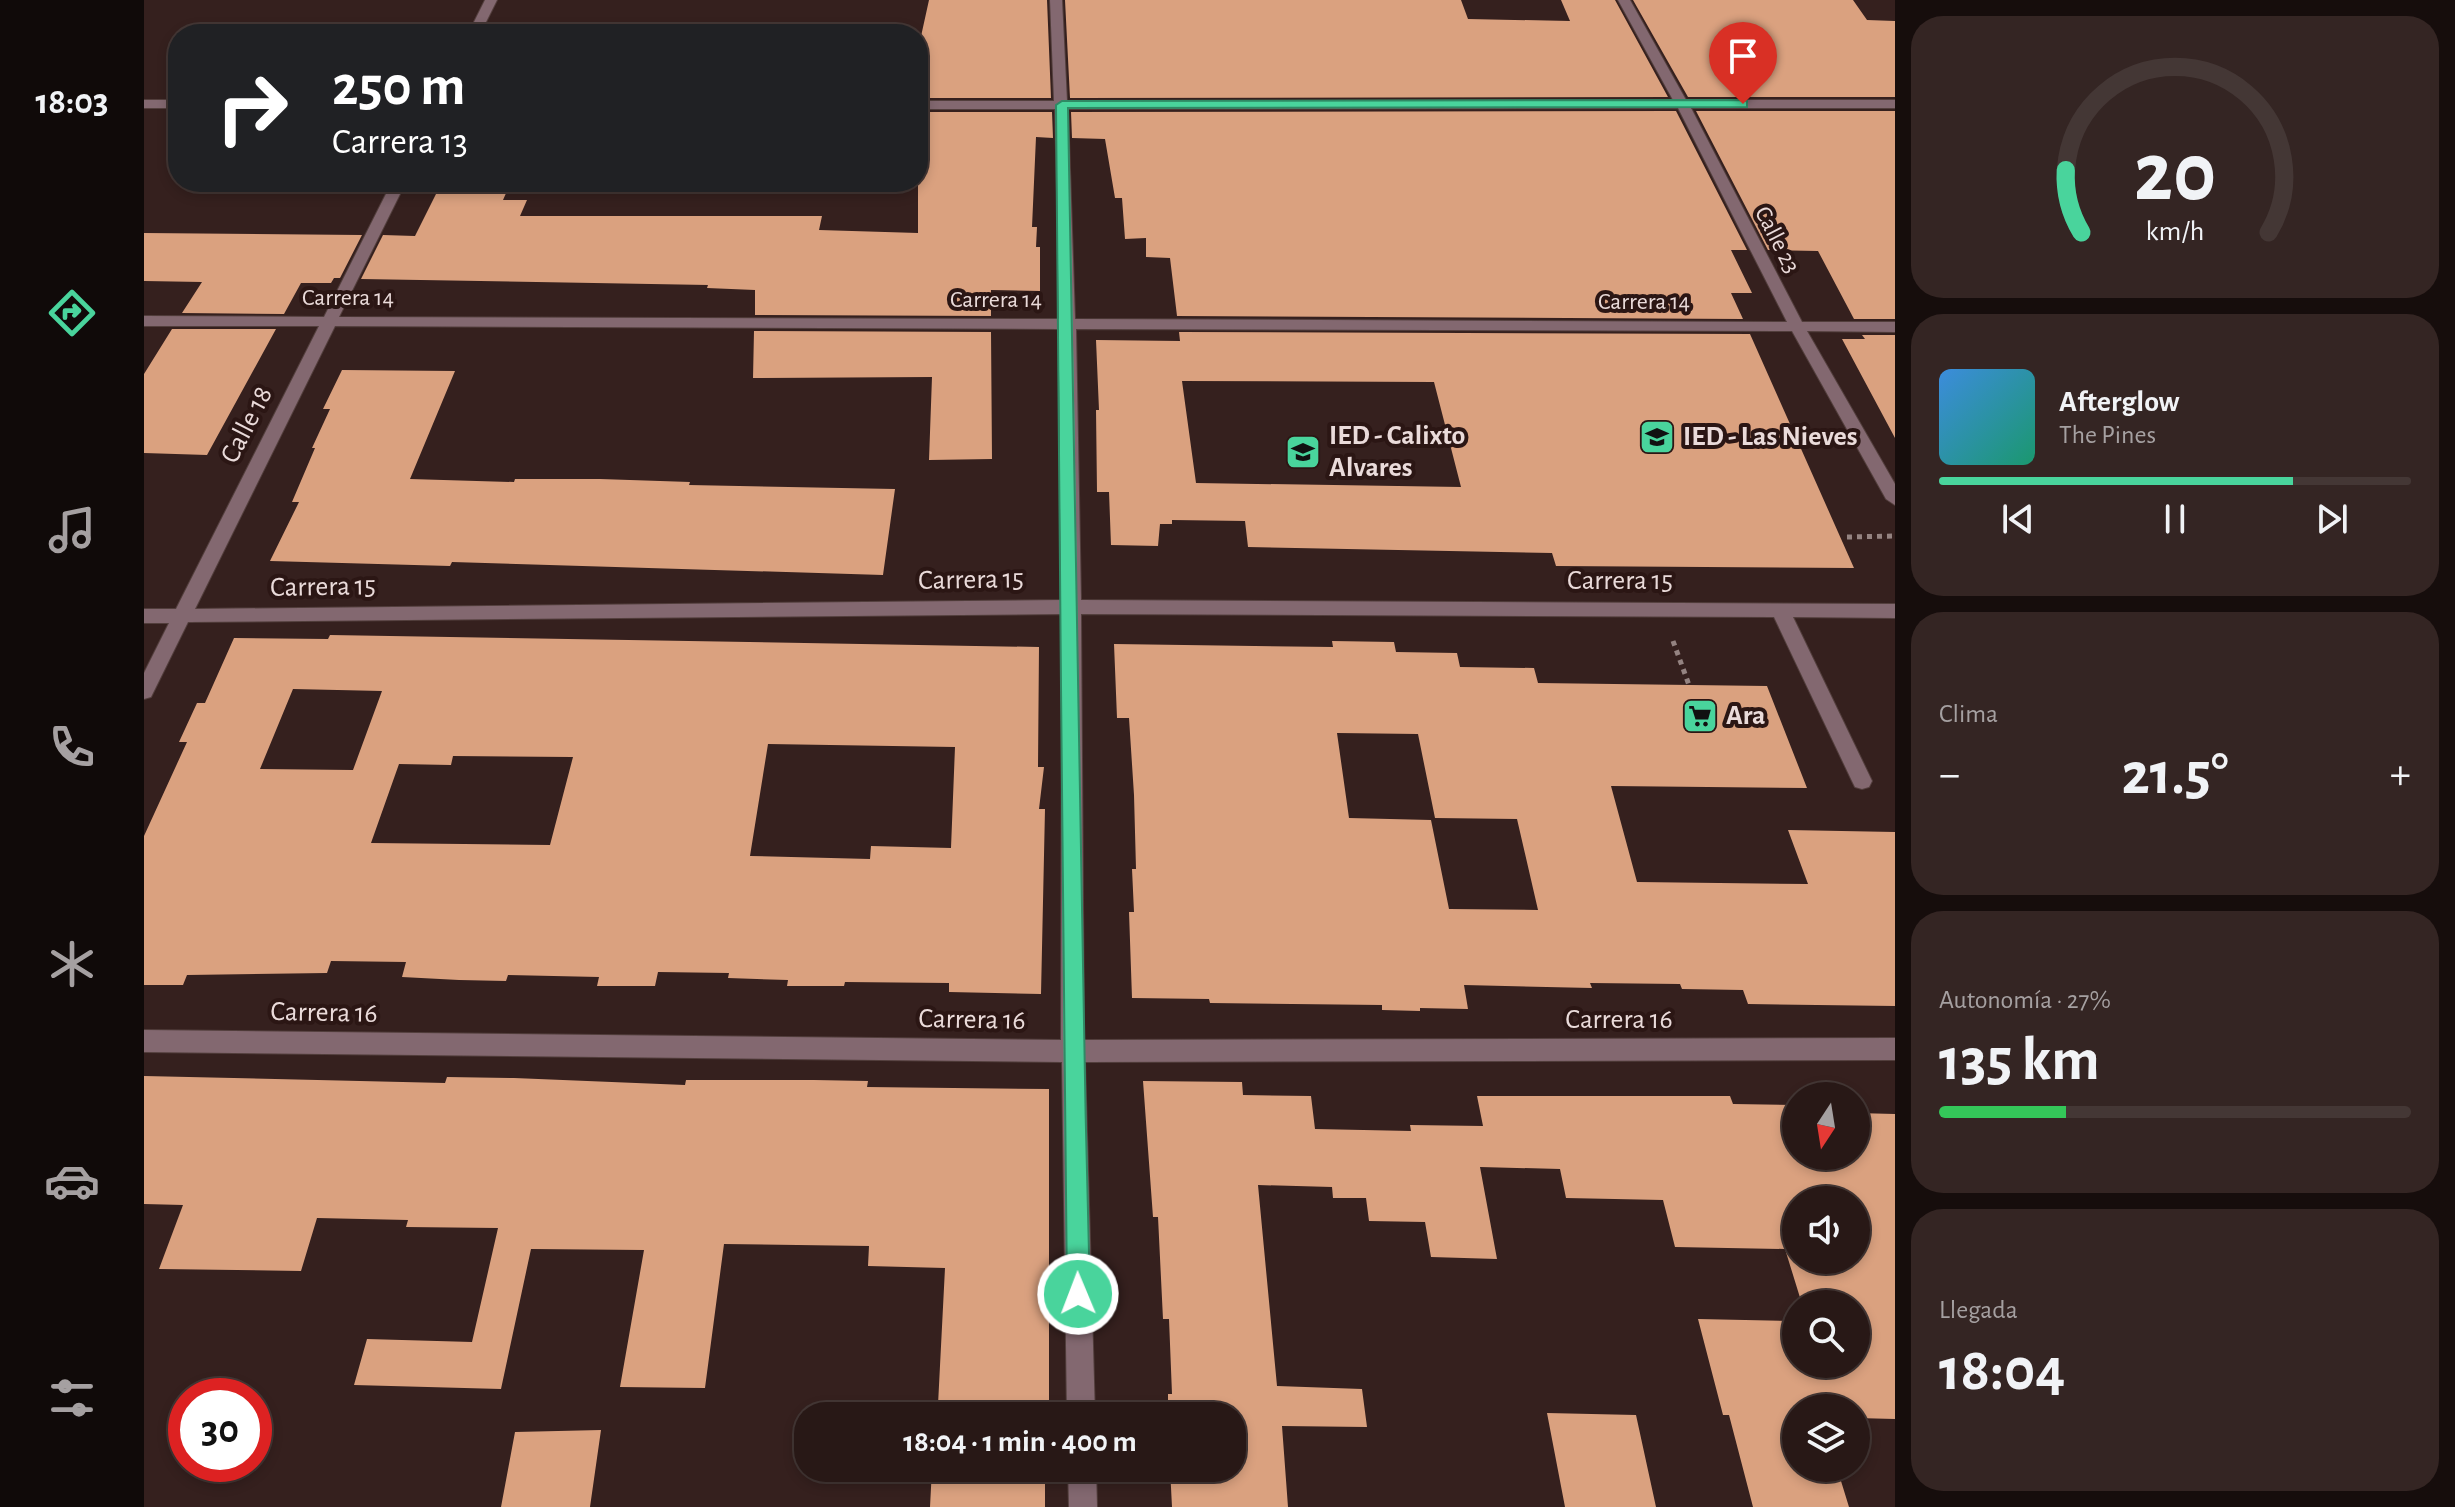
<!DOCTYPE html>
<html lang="es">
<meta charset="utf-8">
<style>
:root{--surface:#281816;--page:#342523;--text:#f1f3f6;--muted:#a5a0a1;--line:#443735;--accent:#49d49c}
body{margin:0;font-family:"Alegreya Sans",sans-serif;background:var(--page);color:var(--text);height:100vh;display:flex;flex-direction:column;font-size:30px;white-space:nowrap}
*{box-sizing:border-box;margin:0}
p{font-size:26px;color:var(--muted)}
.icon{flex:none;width:44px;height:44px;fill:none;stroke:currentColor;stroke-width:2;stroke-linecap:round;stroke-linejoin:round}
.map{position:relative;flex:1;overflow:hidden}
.panel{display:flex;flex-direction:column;gap:16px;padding:16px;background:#160d0c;width:560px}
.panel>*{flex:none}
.guide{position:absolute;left:24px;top:24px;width:760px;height:168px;border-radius:32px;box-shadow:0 4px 12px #0003,0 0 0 2px var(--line);background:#202124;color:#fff;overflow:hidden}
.needle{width:52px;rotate:192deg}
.tools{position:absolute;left:1638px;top:1082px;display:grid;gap:16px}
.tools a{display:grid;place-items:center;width:88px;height:88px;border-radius:50%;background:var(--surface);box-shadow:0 4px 12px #0003,0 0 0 2px var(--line);font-size:40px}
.speed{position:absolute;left:24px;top:1378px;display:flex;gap:16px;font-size:40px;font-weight:700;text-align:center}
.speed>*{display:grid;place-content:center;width:104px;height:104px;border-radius:50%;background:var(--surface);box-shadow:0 4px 12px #0003,0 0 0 2px var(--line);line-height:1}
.speed .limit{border:12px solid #d22;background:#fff;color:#111}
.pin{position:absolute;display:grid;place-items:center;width:68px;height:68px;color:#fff;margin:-82px -34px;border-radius:50% 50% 50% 0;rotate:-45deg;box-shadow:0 0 8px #0007}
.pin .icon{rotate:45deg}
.me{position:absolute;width:88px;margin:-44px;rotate:359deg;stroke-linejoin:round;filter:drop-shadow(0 0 6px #0008)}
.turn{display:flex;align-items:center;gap:28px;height:168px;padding:0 32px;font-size:36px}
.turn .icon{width:104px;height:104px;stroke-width:2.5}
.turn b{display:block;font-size:56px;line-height:68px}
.big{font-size:60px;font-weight:700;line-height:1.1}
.panel .tile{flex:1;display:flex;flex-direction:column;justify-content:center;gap:12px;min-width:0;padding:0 28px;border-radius:32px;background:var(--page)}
.panel .dial{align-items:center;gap:0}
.dial svg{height:208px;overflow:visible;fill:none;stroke:var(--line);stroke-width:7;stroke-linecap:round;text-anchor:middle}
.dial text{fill:var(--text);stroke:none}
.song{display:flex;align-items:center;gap:24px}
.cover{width:96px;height:96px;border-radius:12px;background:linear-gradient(135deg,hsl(210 70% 55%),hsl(160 70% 35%))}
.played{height:8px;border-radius:4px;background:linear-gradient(90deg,var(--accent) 75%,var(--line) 75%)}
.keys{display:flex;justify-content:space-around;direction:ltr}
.heat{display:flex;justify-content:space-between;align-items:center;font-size:44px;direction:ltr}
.charge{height:12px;border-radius:6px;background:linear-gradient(90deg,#34c759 27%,var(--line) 0)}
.trip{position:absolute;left:650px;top:1402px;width:452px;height:80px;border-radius:32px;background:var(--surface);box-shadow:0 4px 12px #0003,0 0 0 2px var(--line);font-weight:700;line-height:80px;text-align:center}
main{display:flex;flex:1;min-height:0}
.menu{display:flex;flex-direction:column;width:144px;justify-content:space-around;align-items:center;background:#100a09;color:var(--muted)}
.menu .icon{width:56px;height:56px}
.menu .on{color:var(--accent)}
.menu b{font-size:36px;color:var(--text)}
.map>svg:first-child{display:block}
.building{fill:#daa17f;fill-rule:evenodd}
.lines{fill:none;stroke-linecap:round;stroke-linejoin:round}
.minor-casing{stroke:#523e3c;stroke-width:2}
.path{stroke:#948381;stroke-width:5;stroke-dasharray:5 5;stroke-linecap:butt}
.minor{fill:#836870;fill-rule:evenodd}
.route{fill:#49d49c;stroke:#2f8a65;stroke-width:2}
.labels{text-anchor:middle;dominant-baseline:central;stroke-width:8;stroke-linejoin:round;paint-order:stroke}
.far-street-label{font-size:24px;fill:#eadbda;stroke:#2b1614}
.street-label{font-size:28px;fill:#eadbda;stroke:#2b1614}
.poi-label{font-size:28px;font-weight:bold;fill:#eadbda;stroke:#2b1614;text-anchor:start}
</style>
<main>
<nav class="menu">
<b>18:03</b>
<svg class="icon on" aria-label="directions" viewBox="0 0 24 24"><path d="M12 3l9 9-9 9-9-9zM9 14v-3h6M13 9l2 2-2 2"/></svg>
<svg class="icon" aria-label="music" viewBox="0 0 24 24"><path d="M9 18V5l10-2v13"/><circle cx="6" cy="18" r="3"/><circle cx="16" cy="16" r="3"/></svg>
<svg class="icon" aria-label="phone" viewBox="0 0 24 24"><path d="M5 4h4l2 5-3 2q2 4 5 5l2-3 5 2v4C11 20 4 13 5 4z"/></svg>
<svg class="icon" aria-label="climate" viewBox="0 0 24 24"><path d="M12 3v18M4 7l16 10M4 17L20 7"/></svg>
<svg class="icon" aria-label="car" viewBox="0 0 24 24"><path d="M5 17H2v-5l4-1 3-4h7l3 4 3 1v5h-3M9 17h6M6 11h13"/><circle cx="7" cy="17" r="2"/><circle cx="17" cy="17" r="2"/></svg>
<svg class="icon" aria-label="filters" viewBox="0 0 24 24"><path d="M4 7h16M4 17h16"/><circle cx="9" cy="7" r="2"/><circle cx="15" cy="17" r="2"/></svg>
</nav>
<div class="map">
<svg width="1751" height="1507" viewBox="0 0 1751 1507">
<rect width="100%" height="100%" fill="#35201e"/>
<path class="building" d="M 785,0 L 903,0 L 907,98 L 774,98 L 774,50 Z
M 921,0 L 1317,0 L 1324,19 L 1426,21 L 1417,0 L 1471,0 L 1524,97 L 926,98 Z
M 1489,0 L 1709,0 L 1723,20 L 1751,21 L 1751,97 L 1544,97 Z
M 1532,111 L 1603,250 L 1587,250 L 1608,293 L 1587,293 L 1599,319 L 1033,316 L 1026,258 L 1002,257 L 1002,238 L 981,239 L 978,198 L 971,198 L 961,139 L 928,138 L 927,112 Z
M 1552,111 L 1751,111 L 1751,319 L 1710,319 L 1674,251 L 1624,250 Z
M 774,112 L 908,112 L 909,138 L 892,137 L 888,227 L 893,227 L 892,247 L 896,247 L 896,291 L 847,290 L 847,316 L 611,315 L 611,290 L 563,288 L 564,285 L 217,279 L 239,235 L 271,236 L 298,182 L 367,182 L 359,200 L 383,200 L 376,216 L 678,216 L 675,230 L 774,233 Z
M 0,233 L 218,235 L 196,278 L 190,278 L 187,283 L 157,283 L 140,314 L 38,313 L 58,282 L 0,281 Z
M 28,329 L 132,329 L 63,455 L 0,453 L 0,374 Z
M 610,331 L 847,332 L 848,459 L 785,460 L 788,377 L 609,378 Z
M 1035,332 L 1606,334 L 1710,568 L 1412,566 L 1408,553 L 1104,547 L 1101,521 L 1028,520 L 1028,524 L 1016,524 L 1014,546 L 967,545 L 965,492 L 953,492 L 952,410 L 955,410 L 952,340 L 1036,341 ZM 1038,381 L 1290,382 L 1317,487 L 1052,483 Z
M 1718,335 L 1751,335 L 1751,438 L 1698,339 L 1721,339 Z
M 198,370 L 311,371 L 266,479 L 370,482 L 371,479 L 456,479 L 546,482 L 545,485 L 751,489 L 739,575 L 308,562 L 306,566 L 126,561 L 155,502 L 148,502 L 171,448 L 168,448 L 186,409 L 179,409 Z
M 186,635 L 895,647 L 894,767 L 900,767 L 895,809 L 901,809 L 897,994 L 805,992 L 805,983 L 701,982 L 700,986 L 643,986 L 644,980 L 584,978 L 585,973 L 514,972 L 511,986 L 453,986 L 455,977 L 364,975 L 362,981 L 315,980 L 258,977 L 262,962 L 187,961 L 183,973 L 43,975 L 39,985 L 0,985 L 0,836 L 43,742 L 35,742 L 53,703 L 61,703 L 90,638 L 184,639 ZM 149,689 L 238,691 L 209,770 L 116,769 ZM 624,744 L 811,747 L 807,848 L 727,846 L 726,859 L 606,856 ZM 309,756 L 429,757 L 406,845 L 227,843 L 255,764 L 307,765 Z
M 1188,641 L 1250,642 L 1252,652 L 1313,653 L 1316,667 L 1390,668 L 1394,683 L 1623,686 L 1663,788 L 1467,786 L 1493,882 L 1664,884 L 1644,830 L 1751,832 L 1751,1006 L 1604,1004 L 1599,990 L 1538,989 L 1536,984 L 1446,983 L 1448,988 L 1320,985 L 1324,1009 L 1276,1008 L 1276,1011 L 1238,1010 L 1238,1005 L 1066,1003 L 1065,999 L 988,998 L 985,912 L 990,912 L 988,869 L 992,869 L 990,795 L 985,718 L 973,718 L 970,644 L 1189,647 ZM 1193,733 L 1274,734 L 1291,818 L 1373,819 L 1394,910 L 1305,909 L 1287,820 L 1205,818 Z
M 0,1076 L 301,1083 L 303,1077 L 370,1078 L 541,1085 L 542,1080 L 670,1080 L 724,1081 L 723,1087 L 905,1089 L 905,1416 L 791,1416 L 791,1405 L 794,1405 L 801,1268 L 724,1266 L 725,1246 L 580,1244 L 561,1388 L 476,1387 L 500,1250 L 387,1249 L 357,1389 L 210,1385 L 223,1339 L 328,1342 L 354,1228 L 262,1227 L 264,1220 L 173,1218 L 157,1271 L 15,1269 L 39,1205 L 0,1204 Z
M 999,1081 L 1098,1082 L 1099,1095 L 1167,1096 L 1171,1129 L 1267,1131 L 1266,1125 L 1339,1126 L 1333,1096 L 1586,1096 L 1589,1104 L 1652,1105 L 1652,1156 L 1712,1156 L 1712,1113 L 1751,1114 L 1751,1419 L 1712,1418 L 1712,1408 L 1652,1408 L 1652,1468 L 1693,1468 L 1705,1507 L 1609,1507 L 1585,1415 L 1579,1415 L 1554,1319 L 1652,1321 L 1652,1364 L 1712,1364 L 1712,1304 L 1658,1304 L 1641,1249 L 1531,1247 L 1519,1200 L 1422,1198 L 1416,1169 L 1336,1167 L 1353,1259 L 1287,1257 L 1281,1222 L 1225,1221 L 1222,1198 L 1189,1198 L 1188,1187 L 1114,1185 L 1133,1386 L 1218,1389 L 1223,1427 L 1138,1426 L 1144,1507 L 1028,1507 L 1026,1468 L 1088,1468 L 1088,1416 L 1024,1416 L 1024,1394 L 1028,1394 L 1025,1319 L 1019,1319 L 1014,1217 L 1009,1217 ZM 1652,1200 L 1712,1200 L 1712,1260 L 1652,1260 Z
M 1403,1413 L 1492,1415 L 1512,1507 L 1421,1507 Z
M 457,1430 L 446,1507 L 357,1507 L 371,1432 Z
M 788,1468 L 905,1468 L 905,1474 L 901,1473 L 901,1507 L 786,1507 Z"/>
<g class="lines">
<g class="minor-casing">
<path id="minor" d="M 341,0 L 353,0 L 336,34 L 324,34 Z
M 906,0 L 918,0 L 923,101 L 1529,100 L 1474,0 L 1486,0 L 1542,100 L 1751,100 L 1751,108 L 1547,108 L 1658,322 L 1751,322 L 1751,332 L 1663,331 L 1751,484 L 1751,505 L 1742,499 L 1648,331 L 932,329 L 937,600 L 1751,604 L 1751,618 L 1649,617 L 1728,781 L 1725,787 L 1718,789 L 1711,787 L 1708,781 L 1630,617 L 937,614 L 940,1040 L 1751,1038 L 1751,1060 L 941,1062 L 951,1416 L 923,1416 L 918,1062 L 0,1052 L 0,1030 L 917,1040 L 918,614 L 44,622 L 7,697 L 0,699 L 0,673 L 25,623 L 0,623 L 0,609 L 32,609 L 175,326 L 0,326 L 0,316 L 180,317 L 248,182 L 262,182 L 195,317 L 916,319 L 911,109 L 774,109 L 774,101 L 910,101 ZM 1534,108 L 1643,322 L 931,319 L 924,109 ZM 191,326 L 916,329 L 918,600 L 51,609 Z
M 0,100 L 34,100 L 34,108 L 0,108 Z
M 924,1468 L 952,1468 L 953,1507 L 925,1507 Z"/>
</g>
<path class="path" d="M 1703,537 L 1751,536
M 1529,641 L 1545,685"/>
<use href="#minor" class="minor"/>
</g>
<path class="route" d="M 1599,100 L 1603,101 L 1603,107 L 924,108 C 934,504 935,899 946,1294 L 943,1303 L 934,1306 L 926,1303 L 923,1294 C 916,898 918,501 912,105 L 918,101 Z"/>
<defs>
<g id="school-square" transform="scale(1.8)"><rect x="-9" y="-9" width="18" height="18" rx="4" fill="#49d49c" stroke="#2b1614"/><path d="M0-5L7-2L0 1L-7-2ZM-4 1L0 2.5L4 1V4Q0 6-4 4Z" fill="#111"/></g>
<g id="supermarket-square" transform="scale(1.8)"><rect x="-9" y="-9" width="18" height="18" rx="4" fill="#49d49c" stroke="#2b1614"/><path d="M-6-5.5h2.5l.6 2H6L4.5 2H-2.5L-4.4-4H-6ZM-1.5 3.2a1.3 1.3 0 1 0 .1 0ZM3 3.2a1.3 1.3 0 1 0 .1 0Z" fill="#111"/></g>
</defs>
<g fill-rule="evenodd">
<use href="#school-square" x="1513" y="437"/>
<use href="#school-square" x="1159" y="452"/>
<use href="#supermarket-square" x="1556" y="716"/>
</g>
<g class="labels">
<g class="far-street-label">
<text transform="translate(1633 240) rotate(63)">Calle 23</text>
<text x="204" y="298">Carrera 14</text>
<text x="852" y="300">Carrera 14</text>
<text x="1500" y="302">Carrera 14</text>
</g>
<g class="street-label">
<text transform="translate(103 425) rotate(-63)">Calle 18</text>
<text transform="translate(827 580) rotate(-1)">Carrera 15</text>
<text x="1476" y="581">Carrera 15</text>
<text transform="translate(179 587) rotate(-1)">Carrera 15</text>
<text transform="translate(180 1013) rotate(1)">Carrera 16</text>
<text transform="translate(828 1020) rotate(1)">Carrera 16</text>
<text x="1475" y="1020">Carrera 16</text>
</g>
<g class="poi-label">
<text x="1185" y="436">IED - Calixto<tspan x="1185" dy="32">Alvares</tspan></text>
<text x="1539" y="437">IED - Las Nieves</text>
<text x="1582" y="716">Ara</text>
</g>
</g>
</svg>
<div class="tools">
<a><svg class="needle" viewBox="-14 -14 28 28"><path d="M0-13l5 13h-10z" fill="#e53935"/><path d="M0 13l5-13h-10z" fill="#a5a0a1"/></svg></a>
<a><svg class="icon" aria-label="sound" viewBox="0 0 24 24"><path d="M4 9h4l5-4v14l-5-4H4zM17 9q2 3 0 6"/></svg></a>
<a><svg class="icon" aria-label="search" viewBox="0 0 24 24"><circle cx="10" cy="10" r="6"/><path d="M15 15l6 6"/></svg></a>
<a><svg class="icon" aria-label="layers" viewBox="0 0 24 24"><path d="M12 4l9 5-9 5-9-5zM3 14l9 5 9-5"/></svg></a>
</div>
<div class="speed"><div class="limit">30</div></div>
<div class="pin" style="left:1599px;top:104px;background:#d93025"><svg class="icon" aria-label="arrive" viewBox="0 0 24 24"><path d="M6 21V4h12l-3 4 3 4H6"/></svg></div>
<svg class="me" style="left:934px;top:1294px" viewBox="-20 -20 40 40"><circle r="17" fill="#49d49c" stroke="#fff" stroke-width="3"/><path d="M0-11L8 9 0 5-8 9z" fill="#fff"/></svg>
<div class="trip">18:04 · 1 min · 400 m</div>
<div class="guide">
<div class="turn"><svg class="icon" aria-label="right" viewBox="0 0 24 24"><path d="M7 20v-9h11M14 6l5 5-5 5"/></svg><div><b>250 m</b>Carrera 13</div></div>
</div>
</div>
<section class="panel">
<div class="tile dial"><svg viewBox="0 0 100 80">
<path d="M14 69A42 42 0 1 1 86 69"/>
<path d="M14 69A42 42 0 0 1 8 45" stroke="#49d49c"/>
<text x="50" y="56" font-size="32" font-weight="700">20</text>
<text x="50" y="72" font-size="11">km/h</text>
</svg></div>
<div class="tile">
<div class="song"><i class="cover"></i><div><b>Afterglow</b><p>The Pines</p></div></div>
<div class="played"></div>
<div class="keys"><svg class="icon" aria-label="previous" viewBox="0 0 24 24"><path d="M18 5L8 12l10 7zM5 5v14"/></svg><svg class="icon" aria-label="pause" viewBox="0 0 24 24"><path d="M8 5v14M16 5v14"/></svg><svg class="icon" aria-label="next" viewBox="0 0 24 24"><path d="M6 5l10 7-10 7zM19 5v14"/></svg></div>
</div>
<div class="tile"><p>Clima</p>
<div class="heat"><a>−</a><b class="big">21.5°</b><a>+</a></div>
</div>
<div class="tile"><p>Autonomía · 27%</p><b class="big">135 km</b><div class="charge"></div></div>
<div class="tile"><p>Llegada</p><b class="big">18:04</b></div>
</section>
</main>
